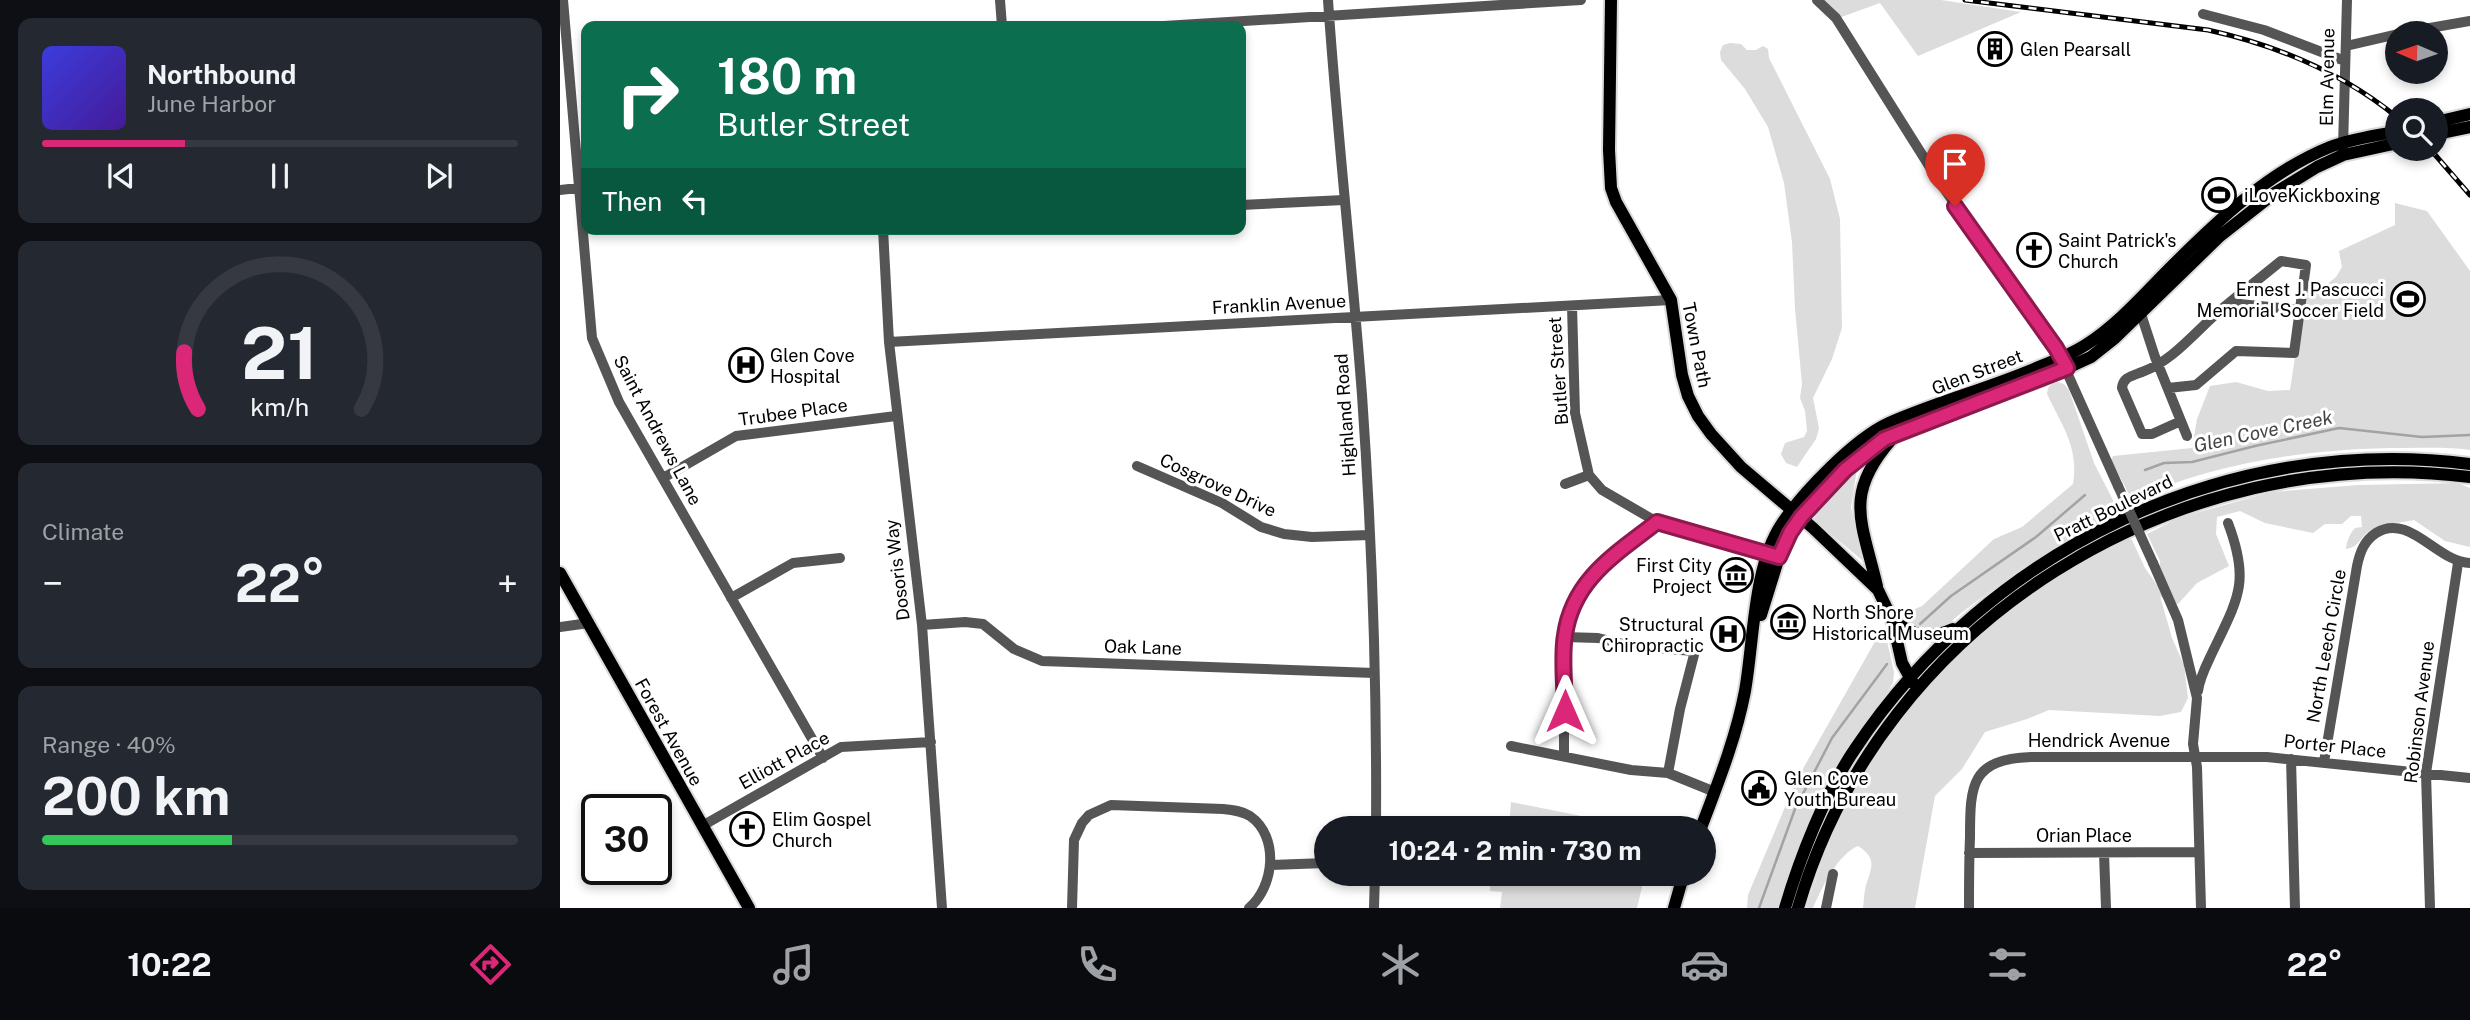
<!DOCTYPE html>
<meta charset="utf-8">
<style>
:root{--surface:#171b24;--page:#242831;--text:#f1f3f6;--muted:#9ea1a6;--line:#363941;--accent:#db2777}
body{margin:0;font-family:"Public Sans",sans-serif;background:var(--page);color:var(--text);height:100vh;display:flex;flex-direction:column;font-size:26px;white-space:nowrap}
*{box-sizing:border-box;margin:0}
p{font-size:23px;color:var(--muted)}
.icon{flex:none;width:38px;height:38px;fill:none;stroke:currentColor;stroke-width:2;stroke-linecap:round;stroke-linejoin:round}
.map{position:relative;flex:1;overflow:hidden}
.panel{display:flex;flex-direction:column;gap:18px;padding:18px;background:#0d0f14;width:560px}
.panel>*{flex:none}
.top-card{position:absolute;left:21px;top:21px;width:665px;height:214px;border-radius:14px;box-shadow:0 4px 10px #0003;background:#0b6e4f;color:#fff;overflow:hidden}
.needle{width:46px;rotate:272deg}
.controls{position:absolute;left:1825px;top:21px;display:grid;gap:14px}
.controls a{display:grid;place-items:center;width:63px;height:63px;border-radius:50%;background:var(--surface);box-shadow:0 4px 10px #0003;font-size:35px}
.speed{position:absolute;left:21px;top:794px;display:flex;gap:14px;font-size:35px;font-weight:700;text-align:center}
.speed>*{display:grid;place-content:center;width:91px;height:91px;border-radius:50%;background:var(--surface);box-shadow:0 4px 10px #0003;line-height:1}
.speed .limit{border:4px solid #111;border-radius:10px;background:#fff;color:#111}
.pin{position:absolute;display:grid;place-items:center;width:60px;height:60px;color:#fff;margin:-72px -30px;border-radius:50% 50% 50% 0;rotate:-45deg;box-shadow:0 0 7px #0007}
.pin .icon{rotate:45deg}
.me{position:absolute;width:77px;margin:-38px;rotate:0deg;stroke-linejoin:round;filter:drop-shadow(0 0 5px #0008)}
.turn{display:flex;align-items:center;gap:24px;height:147px;padding:0 21px;font-size:32px}
.turn .icon{width:91px;height:91px;stroke-width:2.5}
.turn b{display:block;font-size:49px;line-height:60px}
.then{display:flex;align-items:center;height:66px;padding:0 21px;background:#0003;gap:14px;font-size:26px}
.big{font-size:52px;font-weight:700;line-height:1.1}
.panel .tile{flex:1;display:flex;flex-direction:column;justify-content:center;gap:10px;min-width:0;padding:0 24px;border-radius:14px;background:var(--page)}
.panel .dial{align-items:center;gap:0}
.dial svg{height:182px;overflow:visible;fill:none;stroke:var(--line);stroke-width:7;stroke-linecap:round;text-anchor:middle}
.dial text{fill:var(--text);stroke:none}
.song{display:flex;align-items:center;gap:21px}
.cover{width:84px;height:84px;border-radius:10px;background:linear-gradient(135deg,hsl(240 70% 55%),hsl(260 70% 35%))}
.played{height:7px;border-radius:4px;background:linear-gradient(90deg,var(--accent) 30%,var(--line) 30%)}
.keys{display:flex;justify-content:space-around;direction:ltr}
.heat{display:flex;justify-content:space-between;align-items:center;font-size:38px;direction:ltr}
.charge{height:10px;border-radius:5px;background:linear-gradient(90deg,#34c759 40%,var(--line) 0)}
.trip{position:absolute;left:754px;top:816px;width:402px;height:70px;border-radius:35px;background:var(--surface);box-shadow:0 4px 10px #0003;font-weight:700;line-height:70px;text-align:center}
.dock{display:flex;height:112px;justify-content:space-around;align-items:center;background:#090b0e;color:var(--muted)}
.dock .icon{width:49px;height:49px}
.dock .selected{color:var(--accent)}
.dock b{font-size:32px;color:var(--text)}
main{display:flex;flex:1;min-height:0}
.map>svg:first-child{display:block}
.green{fill:#dcdcdc}
.lines{fill:none;stroke-linecap:round;stroke-linejoin:round}
.stream{stroke:#a3a3a3;stroke-width:2.5}
.major-casing{stroke:#dbdbdb;stroke-width:16}
.minor{stroke:#555;stroke-width:10}
.major{stroke:#000;stroke-width:12}
.rail-casing{stroke:#000;stroke-width:5}
.rail{stroke:#fff;stroke-width:2.5;stroke-dasharray:8;stroke-linecap:butt}
.minor-bridge{stroke:#555;stroke-width:10}
.route-casing{stroke:#8e194d;stroke-width:18}
.route{stroke:#db2777;stroke-width:12}
.labels{text-anchor:middle;dominant-baseline:central;stroke-width:6;stroke-linejoin:round;paint-order:stroke}
.poi-label{font-size:18px;fill:#000;stroke:#fff;text-anchor:start}
.street-label{font-size:18px;fill:#000;stroke:#fff}
.water-label{font-size:19px;font-style:italic;fill:#444;stroke:#fff}
</style>
<main>
<section class="panel">
<div class="tile">
<div class="song"><i class="cover"></i><div><b>Northbound</b><p>June Harbor</p></div></div>
<div class="played"></div>
<div class="keys"><svg class="icon" aria-label="previous" viewBox="0 0 24 24"><path d="M18 5L8 12l10 7zM5 5v14"/></svg><svg class="icon" aria-label="pause" viewBox="0 0 24 24"><path d="M8 5v14M16 5v14"/></svg><svg class="icon" aria-label="next" viewBox="0 0 24 24"><path d="M6 5l10 7-10 7zM19 5v14"/></svg></div>
</div>
<div class="tile dial"><svg viewBox="0 0 100 80">
<path d="M14 69A42 42 0 1 1 86 69"/>
<path d="M14 69A42 42 0 0 1 8 44" stroke="#db2777"/>
<text x="50" y="56" font-size="32" font-weight="700">21</text>
<text x="50" y="72" font-size="11">km/h</text>
</svg></div>
<div class="tile"><p>Climate</p>
<div class="heat"><a>−</a><b class="big">22°</b><a>+</a></div>
</div>
<div class="tile"><p>Range · 40%</p><b class="big">200 km</b><div class="charge"></div></div>
</section>
<div class="map">
<svg width="1910" height="908" viewBox="0 0 1910 908">
<rect width="100%" height="100%" fill="#fff"/>
<path class="green" d="M 1257,0 L 1381,0 L 1461,12 L 1358,56 L 1320,3 L 1276,19 Z
M 1170,43 L 1181,44 L 1187,50 L 1196,50 L 1203,46 L 1208,49 L 1209,58 L 1270,179 L 1280,219 L 1282,328 L 1272,359 L 1253,398 L 1259,428 L 1256,439 L 1237,467 L 1226,463 L 1221,454 L 1225,443 L 1244,437 L 1247,431 L 1245,411 L 1240,398 L 1242,384 L 1235,309 L 1232,242 L 1224,183 L 1208,127 L 1185,89 L 1161,60 L 1160,52 L 1163,45 Z
M 1835,203 L 1867,211 L 1910,271 L 1910,450 C 1889,447 1867,448 1845,448 C 1752,448 1657,462 1572,500 L 1551,460 L 1553,456 L 1632,448 L 1637,419 L 1650,386 L 1676,382 L 1708,391 L 1730,390 L 1746,285 L 1755,286 L 1760,290 L 1776,277 L 1782,267 L 1779,251 L 1835,225 Z
M 1498,382 L 1504,384 L 1509,390 L 1534,463 L 1557,508 L 1557,515 L 1552,521 L 1463,567 L 1401,613 L 1384,628 L 1358,631 L 1339,617 L 1341,615 L 1362,606 L 1434,539 L 1462,527 L 1513,484 C 1519,447 1502,426 1487,394 C 1488,386 1490,383 1498,382 Z
M 1297,469 L 1291,507 L 1303,561 L 1254,520 L 1255,515 Z
M 1898,483 L 1910,488 L 1910,547 L 1885,541 L 1854,520 C 1840,523 1821,523 1808,532 C 1799,539 1799,547 1786,549 C 1786,543 1790,533 1795,528 L 1802,527 L 1801,516 L 1791,516 L 1782,524 L 1765,524 L 1753,533 L 1705,523 L 1680,511 L 1657,517 L 1656,534 L 1669,566 L 1637,583 L 1618,604 L 1607,602 L 1600,596 L 1612,638 L 1624,665 L 1628,698 L 1621,712 L 1600,716 L 1489,710 L 1467,719 L 1425,732 L 1402,769 L 1375,796 L 1355,908 L 1303,908 C 1304,901 1304,892 1306,885 C 1312,867 1317,858 1298,846 C 1278,854 1261,889 1253,908 L 1246,908 L 1274,825 L 1314,751 L 1358,694 L 1431,623 L 1482,584 L 1566,538 L 1572,540 L 1585,568 L 1597,585 L 1600,561 L 1587,534 L 1618,518 L 1711,492 L 1798,485 Z
M 1317,638 L 1327,641 L 1334,672 L 1333,683 L 1293,749 L 1223,908 L 1187,908 L 1188,895 L 1236,781 Z
M 951,802 L 1076,827 L 949,828 Z
M 931,873 L 1081,873 L 1082,887 L 1077,908 L 940,908 L 942,892 L 930,891 Z"/>
<g class="lines">
<path class="stream" d="M 1585,470 L 1604,463 L 1632,462 L 1695,446 L 1779,428 L 1862,437 L 1910,435
M 1360,624 L 1391,596 L 1476,537 L 1525,495
M 1199,908 L 1235,809 L 1272,738 L 1327,664"/>
<g class="major-casing">
<path id="major" d="M 1051,0 L 1049,150 L 1051,188 L 1056,202 L 1111,300 L 1122,375 L 1128,396 L 1138,416 L 1151,434 L 1181,467 L 1253,528 L 1318,590 L 1332,619 L 1342,663 L 1353,683
M 1876,122 L 1910,114
M 1876,134 L 1910,127
M 0,573 L 189,908
M 1317,586 C 1302,522 1283,495 1331,440
M 1201,615 L 1219,557 L 1230,533 L 1241,517 L 1307,451 L 1334,434 L 1481,380 L 1531,357 L 1555,338 L 1660,236 L 1716,192 L 1757,167 L 1783,155 L 1838,143
M 1332,619 C 1351,635 1369,640 1393,629
M 1141,828 C 1158,783 1176,738 1185,691 C 1194,640 1193,568 1221,525 C 1242,493 1294,439 1329,423 C 1374,403 1423,390 1469,371 C 1488,363 1509,356 1527,344 C 1558,324 1583,295 1609,269 C 1656,222 1708,172 1770,147 C 1791,139 1815,136 1838,131
M 1114,908 L 1124,873
M 1225,908 C 1240,857 1265,793 1295,749 C 1429,548 1669,433 1910,464
M 1238,908 C 1321,621 1617,440 1910,477"/>
</g>
<path class="minor" d="M 3,0 L 32,338 L 59,402 L 263,758
M 440,0 L 442,26
M 768,0 C 777,132 792,263 802,395 C 812,539 817,684 816,828
M 1257,0 L 1276,18 L 1378,180 L 1496,348 L 1558,486
M 1643,14 L 1704,30 L 1785,61
M 604,26 L 1021,0
M 1841,33 L 1910,21
M 1786,46 L 1838,34
M 1783,148 L 1787,0
M 0,190 L 26,187
M 681,205 L 784,200
M 323,229 L 329,342 L 362,625 L 382,908
M 1012,306 L 1015,413 L 1029,475 L 1042,490 L 1097,522 L 1213,555
M 1577,308 L 1581,314 L 1595,357 L 1627,436
M 329,342 L 1111,300
M 1608,388 L 1636,385 L 1676,351 L 1734,353 L 1746,265 L 1721,261 L 1669,303
M 1621,421 L 1592,434 L 1582,434 L 1562,388 C 1563,377 1572,376 1582,372 C 1616,360 1640,325 1669,303 L 1740,310
M 577,466 L 662,503 L 701,527 L 724,534 L 752,537 L 809,535
M 103,478 L 176,436 L 336,416
M 1005,484 L 1029,475
M 1593,563 L 1618,620 L 1637,698 L 1633,744 L 1637,767 L 1641,908
M 171,598 L 233,563 L 280,558
M 362,625 L 405,622 L 423,624 L 454,649 L 482,661 L 814,673
M 0,627 L 29,623
M 1004,637 L 1038,638 L 1076,647 L 1135,651 L 1120,709 L 1108,773
M 1638,691 C 1640,676 1647,664 1653,651 C 1679,597 1690,581 1668,523
M 951,746 L 1071,770 L 1108,773 L 1155,792
M 1004,756 L 1004,637 L 1011,609 L 1021,590 L 1043,565 L 1097,522
M 1731,759 L 1735,908
M 1764,762 L 1797,566 C 1800,552 1804,541 1816,533 C 1849,512 1877,562 1910,563
M 142,826 L 281,747 L 371,742
M 1409,853 L 1639,852
M 1544,853 L 1546,908
M 711,865 L 766,863
M 512,908 L 514,840 L 522,823 L 529,815 L 551,805 L 663,809 C 673,810 682,811 690,816 C 720,837 714,887 689,908
M 814,908 L 815,873
M 1266,908 L 1273,874
M 1409,908 C 1409,884 1409,861 1410,837 C 1410,785 1411,759 1471,757 L 1707,757 L 1910,778
M 1870,908 L 1866,773 L 1898,563"/>
<use href="#major" class="major"/>
<g class="rail-casing">
<path id="rail" d="M 1405,0 L 1648,30 C 1716,45 1783,73 1838,118
M 1870,149 L 1910,195"/>
</g>
<use href="#rail" class="rail"/>
<path class="minor-bridge" d="M 1558,486 L 1593,563"/>
</g>
<g class="lines">
<g class="route-casing">
<path id="route" d="M 1005,711 C 1005,688 1001,657 1005,635 C 1013,579 1056,554 1097,522 L 1219,557 L 1230,533 L 1241,517 L 1285,470 L 1324,439 L 1507,368 L 1496,348 L 1395,206"/>
</g>
<use href="#route" class="route"/>
</g>
<defs>
<g id="building-ring" transform="scale(1.75)"><circle r="9.5" fill="#fff" stroke="#000" stroke-width="1.5"/><path d="M-4-6H4V6H1V3H-1V6H-4ZM-2.5-4.3h1.7v1.8h-1.7ZM.8-4.3h1.7v1.8H.8ZM-2.5-1h1.7V.8h-1.7ZM.8-1h1.7V.8H.8Z" fill="#000"/></g>
<g id="stadium-ring" transform="scale(1.75)"><circle r="9.5" fill="#fff" stroke="#000" stroke-width="1.5"/><path d="M0-5a6.5 5 0 1 0 0 10a6.5 5 0 1 0 0-10ZM-3.5-1.8h7v3.6h-7Z" fill="#000"/></g>
<g id="church-ring" transform="scale(1.75)"><circle r="9.5" fill="#fff" stroke="#000" stroke-width="1.5"/><path d="M-1.2-6h2.4v3.5h3.3v2.4h-3.3V6h-2.4V-.1h-3.3v-2.4h3.3Z" fill="#000"/></g>
<g id="hospital-ring" transform="scale(1.75)"><circle r="9.5" fill="#fff" stroke="#000" stroke-width="1.5"/><path d="M-5-5h3v3.5h4V-5h3V5h-3V1.5h-4V5h-3Z" fill="#000"/></g>
<g id="museum-ring" transform="scale(1.75)"><circle r="9.5" fill="#fff" stroke="#000" stroke-width="1.5"/><path d="M0-6L6-3V-2H-6V-3ZM-5-1h2V3h-2ZM-1-1h2V3h-2ZM3-1h2V3H3ZM-6 4H6V6H-6Z" fill="#000"/></g>
<g id="civic-ring" transform="scale(1.75)"><circle r="9.5" fill="#fff" stroke="#000" stroke-width="1.5"/><path d="M-.6-6.5H3V-4.5H.6V-3L4-1V1h2V6H-6V1h2V-1L-.6-3ZM-1.2 2.5V6h2.4V2.5Z" fill="#000"/></g>
</defs>
<g fill-rule="evenodd">
<use href="#building-ring" x="1435" y="49"/>
<use href="#stadium-ring" x="1659" y="195"/>
<use href="#church-ring" x="1474" y="250"/>
<use href="#stadium-ring" x="1848" y="299"/>
<use href="#hospital-ring" x="186" y="365"/>
<use href="#museum-ring" x="1176" y="575"/>
<use href="#museum-ring" x="1228" y="622"/>
<use href="#hospital-ring" x="1168" y="634"/>
<use href="#civic-ring" x="1199" y="788"/>
<use href="#church-ring" x="187" y="829"/>
</g>
<g class="labels">
<g class="poi-label">
<text x="1460" y="49">Glen Pearsall</text>
<text x="1684" y="195">iLoveKickboxing</text>
<text x="1498" y="240">Saint Patrick's<tspan x="1498" dy="21">Church</tspan></text>
<text x="1824" y="289" text-anchor="end">Ernest J. Pascucci<tspan x="1824" dy="21">Memorial Soccer Field</tspan></text>
<text x="210" y="355">Glen Cove<tspan x="210" dy="21">Hospital</tspan></text>
<text x="1152" y="565" text-anchor="end">First City<tspan x="1152" dy="21">Project</tspan></text>
<text x="1252" y="612">North Shore<tspan x="1252" dy="21">Historical Museum</tspan></text>
<text x="1144" y="624" text-anchor="end">Structural<tspan x="1144" dy="21">Chiropractic</tspan></text>
<text x="1224" y="778">Glen Cove<tspan x="1224" dy="21">Youth Bureau</tspan></text>
<text x="212" y="819">Elim Gospel<tspan x="212" dy="21">Church</tspan></text>
</g>
<g class="street-label">
<text transform="translate(1767 77) rotate(-89)">Elm Avenue</text>
<text transform="translate(719 304) rotate(-3)">Franklin Avenue</text>
<text transform="translate(1137 345) rotate(79)">Town Path</text>
<text transform="translate(998 371) rotate(-94)">Butler Street</text>
<text transform="translate(1417 372) rotate(-21)">Glen Street</text>
<text transform="translate(233 412) rotate(-8)">Trubee Place</text>
<text transform="translate(785 415) rotate(-94)">Highland Road</text>
<text transform="translate(98 430) rotate(62)">Saint Andrews Lane</text>
<text transform="translate(658 485) rotate(25)">Cosgrove Drive</text>
<text transform="translate(1553 508) rotate(-26)">Pratt Boulevard</text>
<text transform="translate(337 570) rotate(-97)">Dosoris Way</text>
<text transform="translate(1766 646) rotate(-80)">North Leech Circle</text>
<text transform="translate(583 647) rotate(2)">Oak Lane</text>
<text transform="translate(1859 712) rotate(-83)">Robinson Avenue</text>
<text transform="translate(109 732) rotate(61)">Forest Avenue</text>
<text x="1539" y="740">Hendrick Avenue</text>
<text transform="translate(1775 746) rotate(6)">Porter Place</text>
<text transform="translate(224 760) rotate(-29)">Elliott Place</text>
<text x="1524" y="835">Orian Place</text>
</g>
<g class="water-label">
<text transform="translate(1703 431) rotate(-12)">Glen Cove Creek</text>
</g>
</g>
</svg>
<div class="controls">
<a><svg class="needle" viewBox="-14 -14 28 28"><path d="M0-13l5 13h-10z" fill="#e53935"/><path d="M0 13l5-13h-10z" fill="#9ea1a6"/></svg></a>
<a><svg class="icon" aria-label="search" viewBox="0 0 24 24"><circle cx="10" cy="10" r="6"/><path d="M15 15l6 6"/></svg></a>
</div>
<div class="speed"><div class="limit">30</div></div>
<div class="pin" style="left:1395px;top:206px;background:#d93025"><svg class="icon" aria-label="arrive" viewBox="0 0 24 24"><path d="M6 21V4h12l-3 4 3 4H6"/></svg></div>
<svg class="me" style="left:1005px;top:711px" viewBox="-20 -20 40 40"><path d="M0-17L14 15 0 8-14 15z" fill="#db2777" stroke="#fff" stroke-width="4"/></svg>
<div class="trip">10:24 · 2 min · 730 m</div>
<div class="top-card">
<div class="turn"><svg class="icon" aria-label="right" viewBox="0 0 24 24"><path d="M7 20v-9h11M14 6l5 5-5 5"/></svg><div><b>180 m</b>Butler Street</div></div>
<div class="then">Then<svg class="icon" aria-label="left" viewBox="0 0 24 24"><path d="M17 20v-9H6M10 6l-5 5 5 5"/></svg></div>
</div>
</div>
</main>
<nav class="dock">
<b>10:22</b>
<svg class="icon selected" aria-label="directions" viewBox="0 0 24 24"><path d="M12 3l9 9-9 9-9-9zM9 14v-3h6M13 9l2 2-2 2"/></svg>
<svg class="icon" aria-label="music" viewBox="0 0 24 24"><path d="M9 18V5l10-2v13"/><circle cx="6" cy="18" r="3"/><circle cx="16" cy="16" r="3"/></svg>
<svg class="icon" aria-label="phone" viewBox="0 0 24 24"><path d="M5 4h4l2 5-3 2q2 4 5 5l2-3 5 2v4C11 20 4 13 5 4z"/></svg>
<svg class="icon" aria-label="climate" viewBox="0 0 24 24"><path d="M12 3v18M4 7l16 10M4 17L20 7"/></svg>
<svg class="icon" aria-label="car" viewBox="0 0 24 24"><path d="M5 17H2v-5l4-1 3-4h7l3 4 3 1v5h-3M9 17h6M6 11h13"/><circle cx="7" cy="17" r="2"/><circle cx="17" cy="17" r="2"/></svg>
<svg class="icon" aria-label="filters" viewBox="0 0 24 24"><path d="M4 7h16M4 17h16"/><circle cx="9" cy="7" r="2"/><circle cx="15" cy="17" r="2"/></svg>
<b>22°</b>
</nav>
